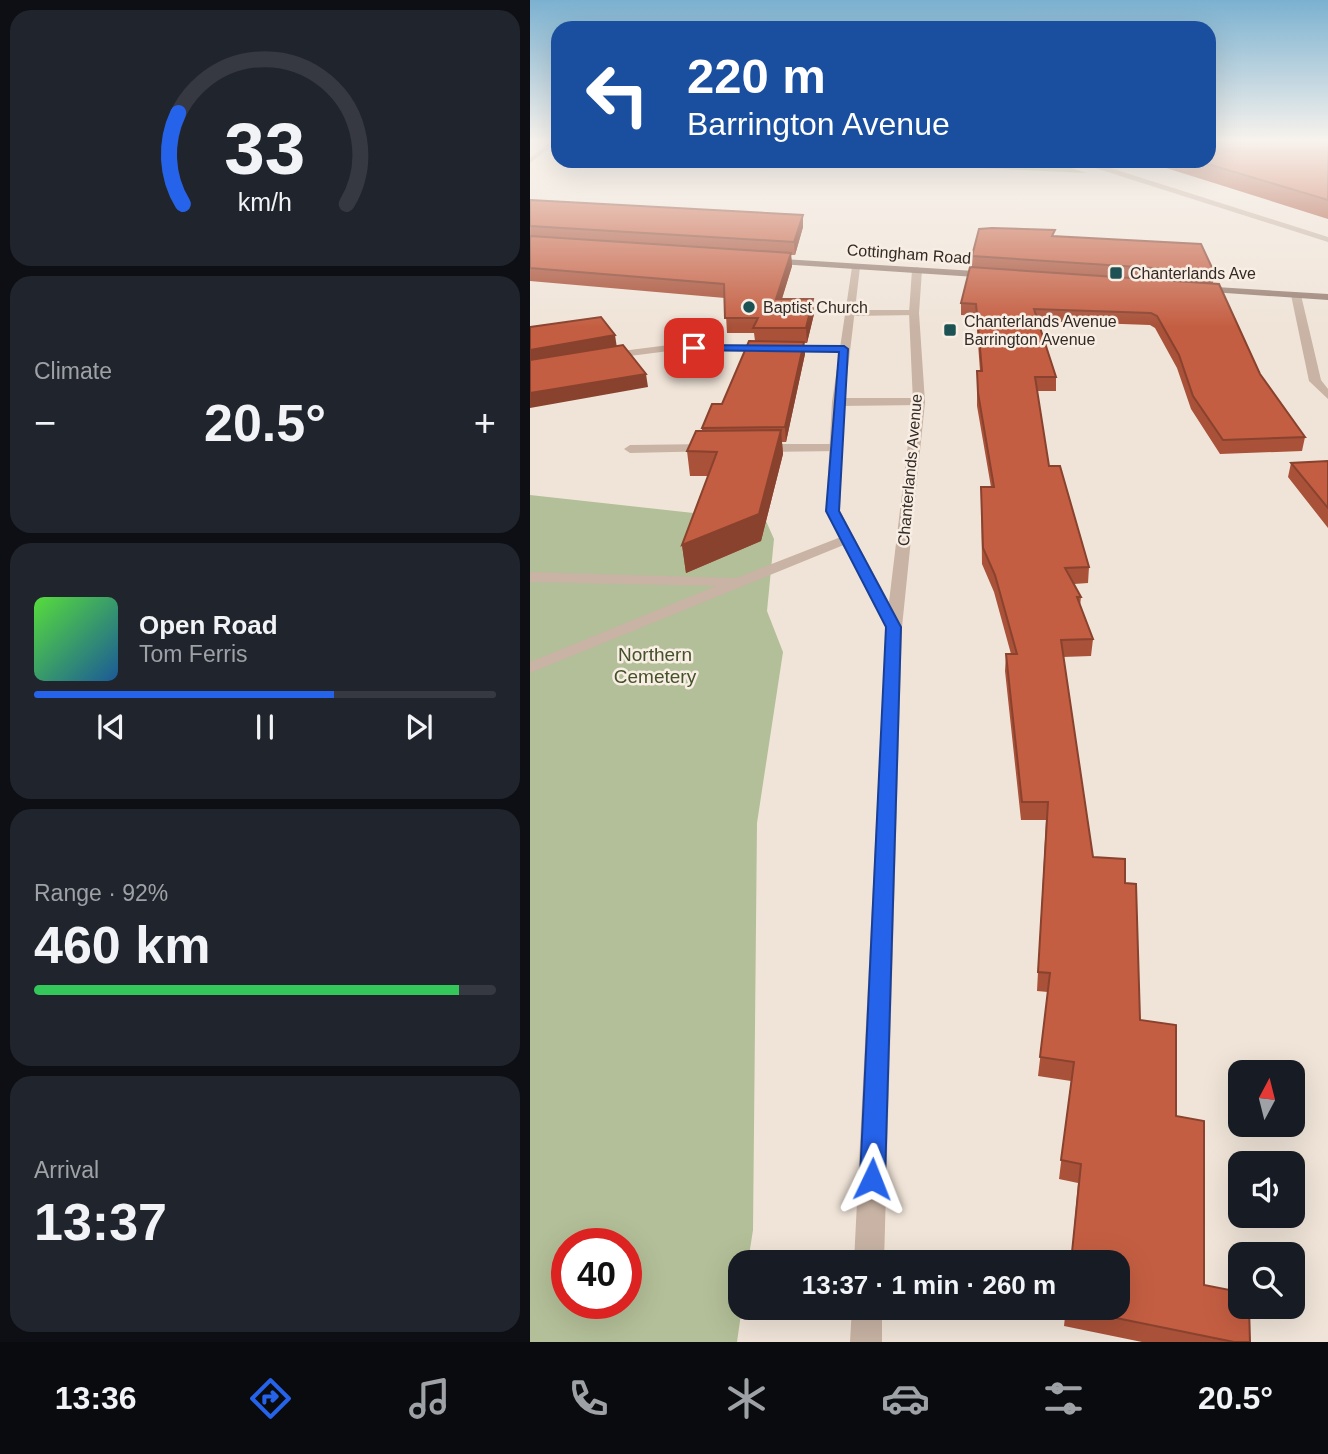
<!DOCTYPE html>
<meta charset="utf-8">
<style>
:root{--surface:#171b24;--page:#20242c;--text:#f1f3f6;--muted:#9ea1a6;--line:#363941;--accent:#2563eb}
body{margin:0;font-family:Arial,sans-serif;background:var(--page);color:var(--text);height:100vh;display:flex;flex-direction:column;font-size:26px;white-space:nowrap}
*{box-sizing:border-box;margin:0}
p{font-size:23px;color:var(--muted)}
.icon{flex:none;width:38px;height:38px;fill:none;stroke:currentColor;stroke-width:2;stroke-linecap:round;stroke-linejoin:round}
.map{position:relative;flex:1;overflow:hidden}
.side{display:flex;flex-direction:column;gap:10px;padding:10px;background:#0d0f14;width:530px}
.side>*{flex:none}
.banner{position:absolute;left:21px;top:21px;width:665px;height:147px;border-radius:21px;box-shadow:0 7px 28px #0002;background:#1a4fa0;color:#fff;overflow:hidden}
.needle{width:46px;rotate:7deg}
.controls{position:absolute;left:698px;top:1060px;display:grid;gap:14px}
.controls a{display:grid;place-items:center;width:77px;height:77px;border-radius:14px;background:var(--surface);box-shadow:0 7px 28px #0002;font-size:35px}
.speed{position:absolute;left:21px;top:1228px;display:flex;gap:14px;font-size:35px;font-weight:700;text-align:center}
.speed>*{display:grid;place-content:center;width:91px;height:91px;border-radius:50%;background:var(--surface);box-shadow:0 7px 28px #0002;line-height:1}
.speed .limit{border:10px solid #d22;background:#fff;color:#111}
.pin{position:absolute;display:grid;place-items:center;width:60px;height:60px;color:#fff;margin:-30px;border-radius:14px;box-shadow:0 4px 10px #0006}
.me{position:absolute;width:77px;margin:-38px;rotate:2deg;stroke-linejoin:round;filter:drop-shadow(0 0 5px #0008)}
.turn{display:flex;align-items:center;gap:24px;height:147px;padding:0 21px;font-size:32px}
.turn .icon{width:91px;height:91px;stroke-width:2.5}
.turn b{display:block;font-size:49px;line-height:60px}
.big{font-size:52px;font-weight:800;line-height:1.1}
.side .card{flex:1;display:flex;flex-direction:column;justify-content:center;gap:10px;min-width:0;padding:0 24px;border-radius:21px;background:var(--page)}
.side .dial{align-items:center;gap:0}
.dial svg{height:182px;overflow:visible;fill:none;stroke:var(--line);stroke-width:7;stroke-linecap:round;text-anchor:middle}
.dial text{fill:var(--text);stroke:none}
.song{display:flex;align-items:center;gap:21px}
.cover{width:84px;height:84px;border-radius:10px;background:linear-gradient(135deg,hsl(110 70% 55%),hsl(210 70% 35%))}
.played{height:7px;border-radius:4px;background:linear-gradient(90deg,var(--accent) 65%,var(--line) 65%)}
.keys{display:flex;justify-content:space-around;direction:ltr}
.heat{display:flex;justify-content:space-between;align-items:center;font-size:38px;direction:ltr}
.charge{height:10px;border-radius:5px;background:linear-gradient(90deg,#34c759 92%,var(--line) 0)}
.trip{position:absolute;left:198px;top:1250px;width:402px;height:70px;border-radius:21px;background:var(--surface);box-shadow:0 7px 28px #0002;font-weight:800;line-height:70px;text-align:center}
.tabs{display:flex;height:112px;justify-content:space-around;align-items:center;background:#090b0e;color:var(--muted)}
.tabs .icon{width:49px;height:49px}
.tabs .on{color:var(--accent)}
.tabs b{font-size:32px;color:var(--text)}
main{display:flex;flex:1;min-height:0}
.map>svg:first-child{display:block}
.green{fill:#b3bf98;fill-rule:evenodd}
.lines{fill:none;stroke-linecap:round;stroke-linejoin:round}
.service{fill:#c8b3a4;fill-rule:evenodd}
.minor{fill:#c8b3a4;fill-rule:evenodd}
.tertiary{fill:#c8b3a4;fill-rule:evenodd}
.secondary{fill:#9b8276;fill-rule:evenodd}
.wall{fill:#a95139}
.shaded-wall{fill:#89422e}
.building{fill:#c45e42;stroke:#89422e;stroke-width:2}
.route{fill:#2563eb;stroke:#184099;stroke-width:2}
.poi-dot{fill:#1c5254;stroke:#f8eee4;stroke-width:2.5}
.labels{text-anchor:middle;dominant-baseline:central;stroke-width:5;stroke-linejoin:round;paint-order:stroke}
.far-street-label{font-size:16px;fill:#332a26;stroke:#f8eee4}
.far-poi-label{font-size:16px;fill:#332a26;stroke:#f8eee4;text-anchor:start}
.park-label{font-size:19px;fill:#44512a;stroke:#f8eee4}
</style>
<main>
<section class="side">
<div class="card dial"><svg viewBox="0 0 100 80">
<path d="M14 69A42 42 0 1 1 86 69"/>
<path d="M14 69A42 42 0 0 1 12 29" stroke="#2563eb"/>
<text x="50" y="56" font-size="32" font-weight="700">33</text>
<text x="50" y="72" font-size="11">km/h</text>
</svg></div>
<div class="card"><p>Climate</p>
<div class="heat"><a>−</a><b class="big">20.5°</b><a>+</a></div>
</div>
<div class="card">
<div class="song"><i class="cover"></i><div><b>Open Road</b><p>Tom Ferris</p></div></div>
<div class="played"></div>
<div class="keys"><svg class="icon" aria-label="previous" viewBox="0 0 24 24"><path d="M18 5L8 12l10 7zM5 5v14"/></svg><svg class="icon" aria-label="pause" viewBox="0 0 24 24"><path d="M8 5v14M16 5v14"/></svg><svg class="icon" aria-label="next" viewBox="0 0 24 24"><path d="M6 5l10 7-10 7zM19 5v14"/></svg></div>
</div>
<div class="card"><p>Range · 92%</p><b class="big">460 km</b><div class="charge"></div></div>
<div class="card"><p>Arrival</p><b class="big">13:37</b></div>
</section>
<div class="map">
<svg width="798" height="1342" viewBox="0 0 798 1342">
<rect width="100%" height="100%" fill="#f0e4d8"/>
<path class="green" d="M 296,161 L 522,161 L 556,173 Z
M 0,495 L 236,521 L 244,539 L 237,611 L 253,652 L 227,823 L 223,1230 L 218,1262 L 210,1262 L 212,1307 L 207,1342 L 0,1342 ZM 37,1244 L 96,1244 L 96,1304 L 37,1304 Z"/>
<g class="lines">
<path class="service" d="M 23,140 L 28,142 L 0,163 L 0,158 Z
M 543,161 L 591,161 L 574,166 L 798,237 L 798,242 Z
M 384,310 L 389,313 L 388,315 L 321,316 L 316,313 L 321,310 Z
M 389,398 L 395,402 L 393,405 L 308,406 L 302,402 L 308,398 Z
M 181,444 L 186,445 L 186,451 L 100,453 L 94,449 L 100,445 Z
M 307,444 L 312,445 L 312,451 L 230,452 L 224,448 L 230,444 Z
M 316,535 L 323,539 L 321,542 L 0,673 L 0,662 L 186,586 L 0,582 L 0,572 L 206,578 Z"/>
<path class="minor" d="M 766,292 L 771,295 L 791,380 L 798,389 L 798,399 L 779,381 L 761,295 Z
M 139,345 L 314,346 L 319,349 L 314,352 L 139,351 L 76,359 L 71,356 L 76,353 Z"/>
<path class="tertiary" d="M 326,264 L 330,267 L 314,402 L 310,511 L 359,602 L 383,402 L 379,313 L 382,270 L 387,267 L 392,270 L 389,313 L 395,402 L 372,627 L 354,1262 L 324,1262 L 356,627 L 296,511 L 302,402 L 322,267 Z
M 322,1307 L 352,1307 L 352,1342 L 320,1342 Z"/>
<path class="secondary" d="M 237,258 L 461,272 L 466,275 L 461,278 L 234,263 Z
M 670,286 L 798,294 L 798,300 L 667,291 L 667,287 Z"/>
</g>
<path class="wall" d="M 798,140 L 798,219 L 614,161 L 679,161 Z
M 0,200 L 273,215 L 273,227 L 265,255 L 261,255 L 262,266 L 252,299 L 284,314 L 277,343 L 274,343 L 275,354 L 256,442 L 252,442 L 253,454 L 231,541 L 156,573 L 152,545 L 178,476 L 160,476 L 157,451 L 172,431 L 172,428 L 192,404 L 225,341 L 224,333 L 197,333 L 195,298 L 0,281 Z
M 525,236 L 684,272 L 683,283 L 730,374 L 775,437 L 772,451 L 690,454 L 661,409 L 647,368 L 625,328 L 620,325 L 508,321 L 526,377 L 526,391 L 507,391 L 519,466 L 559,567 L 558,583 L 544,584 L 551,597 L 550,606 L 563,639 L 561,656 L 533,657 L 563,857 L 595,883 L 610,1020 L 646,1116 L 674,1285 L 720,1342 L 612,1342 L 534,1326 L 536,1307 L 588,1307 L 588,1262 L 541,1262 L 548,1183 L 529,1179 L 541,1081 L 508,1076 L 518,992 L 507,991 L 516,820 L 491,820 L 475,671 L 476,654 L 481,654 L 464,592 L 452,564 L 451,487 L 461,487 L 447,406 L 447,371 L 450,371 L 446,316 L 431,315 L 431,303 L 442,267 L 442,256 Z
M 798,461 L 798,528 L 758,477 L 761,463 Z"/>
<path class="shaded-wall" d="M 273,215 L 273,227 L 265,255 L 264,242 Z
M 261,253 L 262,266 L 247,314 L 246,299 Z
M 283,299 L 284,314 L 277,343 L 276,328 Z
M 85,335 L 87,348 L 0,363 L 0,350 Z
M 274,342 L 275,354 L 256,442 L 255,427 Z
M 116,374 L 118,387 L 0,408 L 0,393 Z
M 251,430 L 253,454 L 231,541 L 156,573 L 152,545 Z"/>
<path class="building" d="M 679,140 L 798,140 L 798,200 L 668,161 L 679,161 Z
M 0,200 L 273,215 L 264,242 L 0,226 Z
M 462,228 L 525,230 L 522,236 L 671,244 L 684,272 L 442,256 L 449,229 Z
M 0,236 L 261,253 L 246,299 L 283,299 L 276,328 L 223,328 L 228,318 L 195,318 L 194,284 L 0,268 Z
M 440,267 L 689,284 L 730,374 L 775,437 L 693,440 L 663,396 L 649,355 L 627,316 L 621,313 L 504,309 L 526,377 L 505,377 L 519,466 L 530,466 L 559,567 L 535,568 L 551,597 L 547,597 L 563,639 L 531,640 L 563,857 L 595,859 L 595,883 L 606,884 L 610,1020 L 646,1025 L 646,1116 L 674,1121 L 674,1285 L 710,1292 L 710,1307 L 719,1307 L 720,1342 L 704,1342 L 537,1308 L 588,1307 L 588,1262 L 541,1262 L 551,1164 L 531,1160 L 544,1062 L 510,1057 L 520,973 L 508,972 L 518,802 L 492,802 L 476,654 L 487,654 L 465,575 L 453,548 L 451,487 L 464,487 L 448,393 L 447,371 L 452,371 L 446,304 L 431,303 Z
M 71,317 L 85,335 L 0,350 L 0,327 Z
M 219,341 L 274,342 L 255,427 L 172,428 L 182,404 L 192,404 Z
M 93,345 L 116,374 L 0,393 L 0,360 Z
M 251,430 L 229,514 L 152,545 L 187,452 L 157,451 L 166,431 Z
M 798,461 L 798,508 L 761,463 Z"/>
<linearGradient id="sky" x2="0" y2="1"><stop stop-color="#7bb1d0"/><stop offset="0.43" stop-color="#f8f3ed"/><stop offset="1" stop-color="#f8f3ed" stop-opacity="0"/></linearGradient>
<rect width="798" height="327" fill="url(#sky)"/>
<path class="route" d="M 164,345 L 314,346 L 318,349 L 309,511 L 371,627 L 355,1179 L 352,1188 L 342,1191 L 333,1188 L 330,1179 L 356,627 L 296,511 L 309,352 L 161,350 Z"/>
<g class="poi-dot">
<rect x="579" y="266" width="14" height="14" rx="3.5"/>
<circle cx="219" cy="307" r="7"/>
<rect x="413" y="323" width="14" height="14" rx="3.5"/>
</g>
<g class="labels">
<g class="far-street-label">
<text transform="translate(379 254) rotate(4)">Cottingham Road</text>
<text transform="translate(380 470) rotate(-85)">Chanterlands Avenue</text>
</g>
<g class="far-poi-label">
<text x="600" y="273">Chanterlands Ave</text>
<text x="233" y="307">Baptist Church</text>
<text x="434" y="321">Chanterlands Avenue<tspan x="434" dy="18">Barrington Avenue</tspan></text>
</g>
<g class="park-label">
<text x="125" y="654">Northern<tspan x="125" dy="22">Cemetery</tspan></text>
</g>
</g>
</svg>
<div class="controls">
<a><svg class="needle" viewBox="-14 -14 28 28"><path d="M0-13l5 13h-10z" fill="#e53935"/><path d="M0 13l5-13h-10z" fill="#9ea1a6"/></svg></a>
<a><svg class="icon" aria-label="sound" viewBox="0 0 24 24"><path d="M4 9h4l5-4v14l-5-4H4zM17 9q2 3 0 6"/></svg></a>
<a><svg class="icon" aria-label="search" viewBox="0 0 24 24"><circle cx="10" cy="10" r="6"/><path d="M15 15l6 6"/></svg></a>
</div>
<div class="speed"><div class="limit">40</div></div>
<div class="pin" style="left:164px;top:348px;background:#d93025"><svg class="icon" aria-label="arrive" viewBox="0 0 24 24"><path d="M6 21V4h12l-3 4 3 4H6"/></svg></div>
<svg class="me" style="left:342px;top:1179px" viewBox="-20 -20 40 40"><path d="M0-17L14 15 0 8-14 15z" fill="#2563eb" stroke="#fff" stroke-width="4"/></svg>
<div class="trip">13:37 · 1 min · 260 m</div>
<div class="banner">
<div class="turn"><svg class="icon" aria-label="left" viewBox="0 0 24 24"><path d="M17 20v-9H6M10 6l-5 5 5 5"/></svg><div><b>220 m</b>Barrington Avenue</div></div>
</div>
</div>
</main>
<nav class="tabs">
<b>13:36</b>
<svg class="icon on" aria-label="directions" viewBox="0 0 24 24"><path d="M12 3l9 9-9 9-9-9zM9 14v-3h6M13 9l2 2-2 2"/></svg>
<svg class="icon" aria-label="music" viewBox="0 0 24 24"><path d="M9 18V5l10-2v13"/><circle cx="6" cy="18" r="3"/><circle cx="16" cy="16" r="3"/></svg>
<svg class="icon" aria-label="phone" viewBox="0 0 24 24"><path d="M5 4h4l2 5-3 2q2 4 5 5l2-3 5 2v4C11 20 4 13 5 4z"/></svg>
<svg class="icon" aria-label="climate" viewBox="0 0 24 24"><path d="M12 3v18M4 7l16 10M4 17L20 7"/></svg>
<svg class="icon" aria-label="car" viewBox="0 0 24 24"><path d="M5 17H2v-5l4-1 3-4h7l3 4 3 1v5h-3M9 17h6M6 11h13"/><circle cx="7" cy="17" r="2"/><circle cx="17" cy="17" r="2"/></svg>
<svg class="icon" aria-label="filters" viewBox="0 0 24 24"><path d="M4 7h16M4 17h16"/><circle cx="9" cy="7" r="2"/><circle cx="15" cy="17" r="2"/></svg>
<b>20.5°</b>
</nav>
